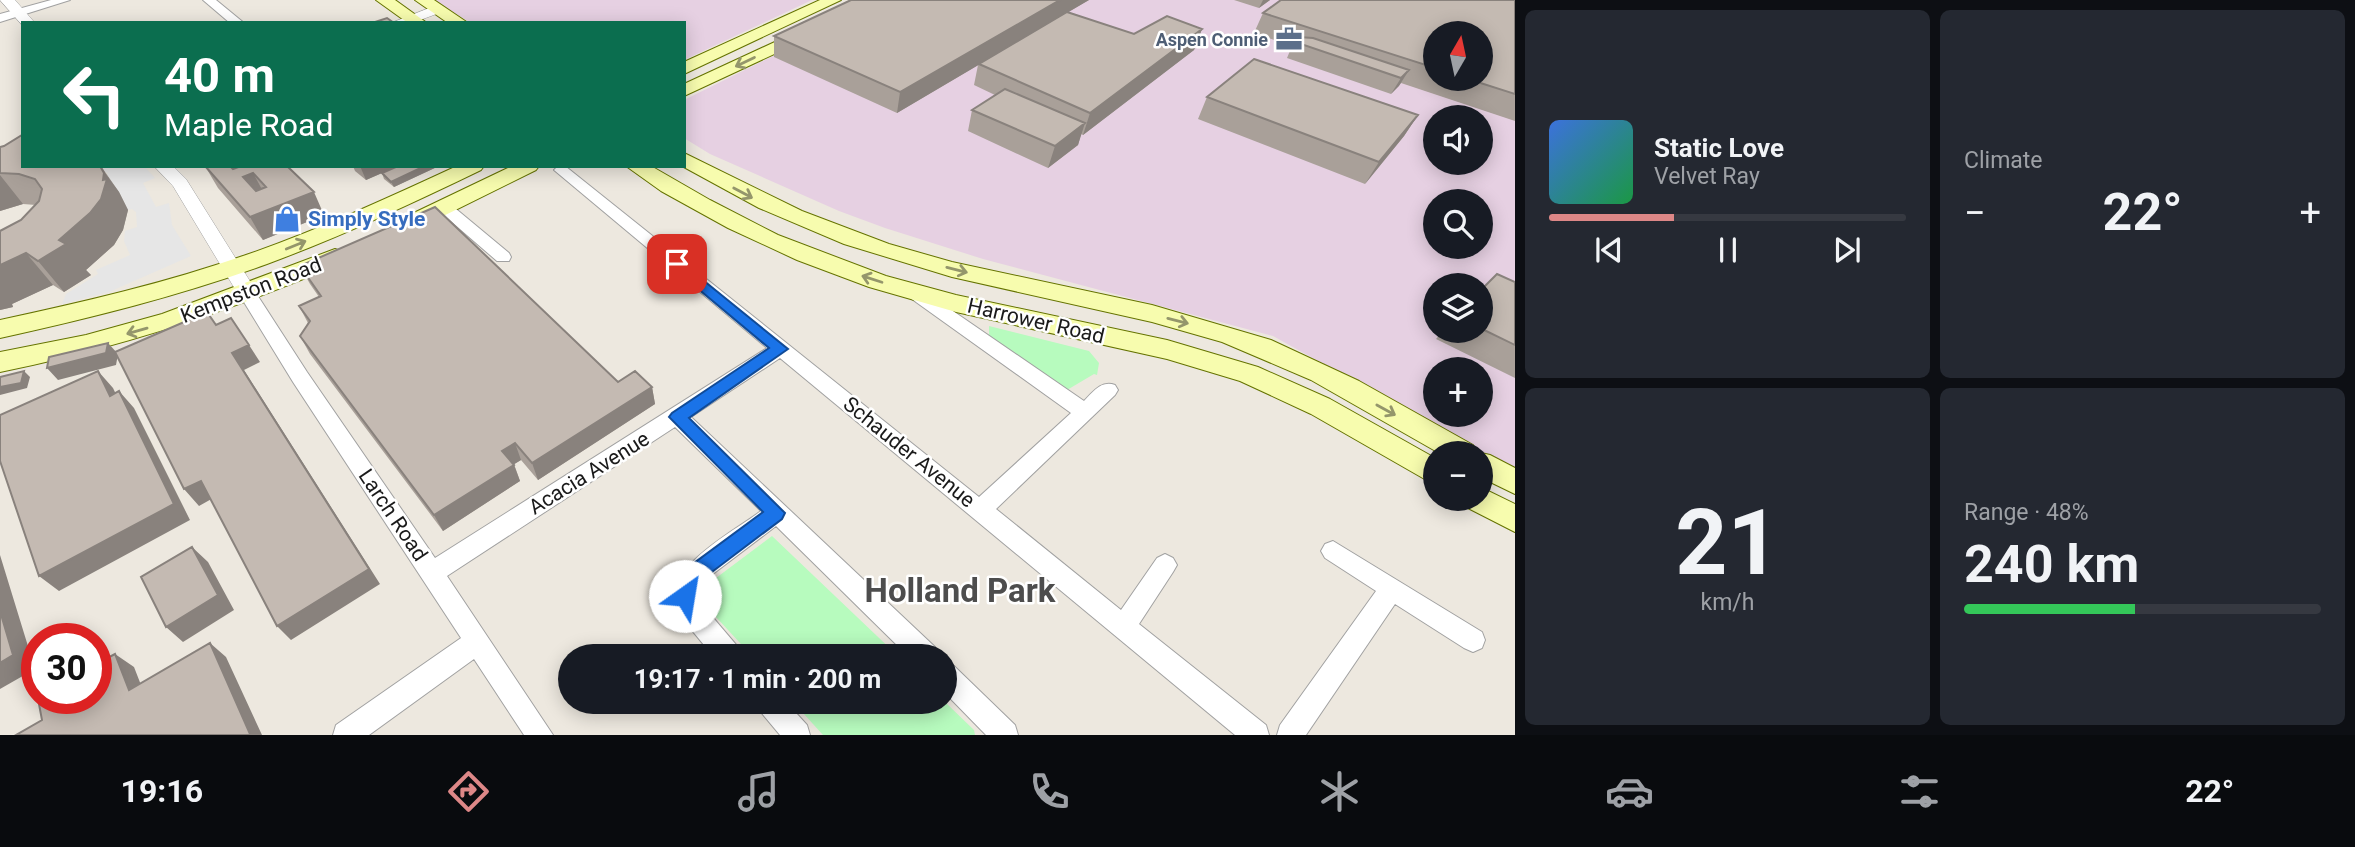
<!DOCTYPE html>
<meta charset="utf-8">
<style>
:root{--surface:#171b24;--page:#242831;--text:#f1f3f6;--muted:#9ea1a6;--line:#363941;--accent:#dd8787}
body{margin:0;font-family:Roboto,sans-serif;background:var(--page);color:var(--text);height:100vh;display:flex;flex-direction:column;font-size:26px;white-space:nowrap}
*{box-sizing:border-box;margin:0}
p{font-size:23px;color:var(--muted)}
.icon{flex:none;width:38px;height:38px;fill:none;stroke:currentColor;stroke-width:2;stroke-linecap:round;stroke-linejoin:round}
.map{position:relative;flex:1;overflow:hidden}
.panel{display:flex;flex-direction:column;gap:10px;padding:10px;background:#0d0f14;width:840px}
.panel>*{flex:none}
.top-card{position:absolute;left:21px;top:21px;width:665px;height:147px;border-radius:0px;box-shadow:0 4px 18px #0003;background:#0b6e4f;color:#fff;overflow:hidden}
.needle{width:46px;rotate:9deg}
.controls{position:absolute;left:1423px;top:21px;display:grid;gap:14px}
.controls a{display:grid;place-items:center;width:70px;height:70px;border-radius:50%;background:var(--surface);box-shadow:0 4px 18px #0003;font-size:35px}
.speed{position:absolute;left:21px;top:623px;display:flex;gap:14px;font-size:35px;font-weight:700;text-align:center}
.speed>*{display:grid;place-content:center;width:91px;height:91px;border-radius:50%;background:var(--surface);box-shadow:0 4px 18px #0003;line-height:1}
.speed .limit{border:10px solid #d22;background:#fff;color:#111}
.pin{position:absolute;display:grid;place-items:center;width:60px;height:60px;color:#fff;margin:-30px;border-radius:14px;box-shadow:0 4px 10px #0006}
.me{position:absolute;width:77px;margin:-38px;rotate:32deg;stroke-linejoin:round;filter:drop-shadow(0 0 5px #0008)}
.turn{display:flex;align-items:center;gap:24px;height:147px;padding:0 28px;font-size:32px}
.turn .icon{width:91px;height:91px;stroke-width:2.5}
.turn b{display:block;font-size:49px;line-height:60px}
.big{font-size:52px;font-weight:700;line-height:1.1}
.panel .widget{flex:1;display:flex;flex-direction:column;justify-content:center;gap:10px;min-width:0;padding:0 24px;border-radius:10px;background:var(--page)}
.panel .dial{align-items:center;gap:0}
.dial b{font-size:91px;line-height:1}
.song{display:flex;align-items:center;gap:21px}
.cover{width:84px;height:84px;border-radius:10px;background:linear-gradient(135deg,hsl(220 70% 55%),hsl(140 70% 35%))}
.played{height:7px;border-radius:4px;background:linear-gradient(90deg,var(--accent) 35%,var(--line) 35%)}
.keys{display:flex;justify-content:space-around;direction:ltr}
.heat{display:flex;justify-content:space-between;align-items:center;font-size:38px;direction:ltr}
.charge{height:10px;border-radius:5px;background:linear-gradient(90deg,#34c759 48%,var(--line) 0)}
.panel .tiles{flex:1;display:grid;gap:10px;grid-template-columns:repeat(2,1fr)}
.trip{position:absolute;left:558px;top:644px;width:399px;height:70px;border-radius:35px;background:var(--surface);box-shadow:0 4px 18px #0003;font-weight:700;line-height:70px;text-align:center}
.tabs{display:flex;height:112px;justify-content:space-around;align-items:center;background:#090b0e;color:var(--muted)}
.tabs .icon{width:49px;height:49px}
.tabs .selected{color:var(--accent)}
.tabs b{font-size:32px;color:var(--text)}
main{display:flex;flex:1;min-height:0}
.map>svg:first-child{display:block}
.industrial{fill:#e6d0e2;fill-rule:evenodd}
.park{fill:#b7fbbe}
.parking{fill:#e6e6e6}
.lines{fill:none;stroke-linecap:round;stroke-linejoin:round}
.minor-casing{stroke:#a1a1a1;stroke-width:2}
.tertiary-casing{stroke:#a1a1a1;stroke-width:1}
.secondary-casing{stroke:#657300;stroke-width:2}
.minor{fill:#fff;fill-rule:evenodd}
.tertiary{fill:#fff;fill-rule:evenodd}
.secondary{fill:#f7fcae;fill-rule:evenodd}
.wall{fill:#a9a099;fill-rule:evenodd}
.shaded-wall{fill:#89827d}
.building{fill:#c4bab2;stroke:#89827d;stroke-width:2;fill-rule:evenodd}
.oneway{stroke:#94966b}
.route{fill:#1a73e8;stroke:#114b97;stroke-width:2}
.labels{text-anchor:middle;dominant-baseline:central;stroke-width:5;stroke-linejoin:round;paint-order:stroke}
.far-service-label{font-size:18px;font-weight:bold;fill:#4e5e75;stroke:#fff;text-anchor:end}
.shop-label{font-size:21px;font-weight:bold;fill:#366cbe;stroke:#fff;text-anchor:start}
.street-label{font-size:21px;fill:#1a1a1a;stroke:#fff}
.near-district-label{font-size:33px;font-weight:bold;fill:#4d4d4d;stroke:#fff}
</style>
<main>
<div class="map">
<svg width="1515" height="735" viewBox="0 0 1515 735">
<rect width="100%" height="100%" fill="#ede8df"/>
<path class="industrial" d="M 434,0 L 812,0 L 684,60 L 684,23 L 471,23 Z
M 886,0 L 1515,0 L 1515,470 L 1273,336 L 983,259 L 885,228 L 839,211 L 710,154 L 684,138 L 684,100 ZM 1435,33 L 1480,33 L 1480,79 L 1435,79 ZM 1435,117 L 1480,117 L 1480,163 L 1435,163 ZM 1435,201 L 1480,201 L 1480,247 L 1435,247 ZM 1435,285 L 1480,285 L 1480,331 L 1435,331 ZM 1435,369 L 1480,369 L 1480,415 L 1435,415 Z"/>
<path class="park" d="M 989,326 L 1089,351 L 1099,363 L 1097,375 L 1094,374 L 1067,390 L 989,338 Z
M 772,536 L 898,656 L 752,656 L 704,604 L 701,594 L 704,587 Z
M 793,702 L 945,702 L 974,730 L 975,735 L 823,735 Z"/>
<path class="parking" d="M 70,166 L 144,166 L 155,178 L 143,183 L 156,207 L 169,203 L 172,225 L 191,256 L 109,292 L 62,304 L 66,294 L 98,274 L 96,270 L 130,255 L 124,241 L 125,231 L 137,227 L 136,212 L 132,209 L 125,211 L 103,181 L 108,173 Z"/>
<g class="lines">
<g class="minor-casing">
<path id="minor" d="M 51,0 L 70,0 L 0,22 L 0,14 Z
M 203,0 L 216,0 L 244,23 L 230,23 Z
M 565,166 L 979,497 L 1071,413 L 909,297 L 906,293 L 909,289 L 921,289 L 1084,401 C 1093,392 1101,380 1115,385 L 1118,390 L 1115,395 L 996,509 L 1121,610 L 1157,558 L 1165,554 L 1173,558 L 1177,565 L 1173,572 L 1139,624 L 1266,725 L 1269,735 L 1235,735 L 780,358 L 691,417 L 935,647 L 939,656 L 908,656 L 776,526 L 701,583 L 698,600 L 738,647 L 742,656 L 713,656 L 677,612 C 659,569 732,533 761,511 L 675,427 L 447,576 L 553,735 L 524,735 L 474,659 L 369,735 L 333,735 L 336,725 L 461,638 L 293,382 L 239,294 L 242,290 L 254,290 L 307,372 L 435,558 L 767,348 L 554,170 L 557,167 Z
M 444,202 L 450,204 L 509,253 L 511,257 L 509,261 L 497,261 L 438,210 L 436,207 L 438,204 Z
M 1333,541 L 1482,632 L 1485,640 L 1482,648 L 1473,652 L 1464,648 L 1395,604 L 1306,735 L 1277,735 L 1280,725 L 1376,591 L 1325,558 L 1321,551 L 1325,544 Z
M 945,662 L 954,666 L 1015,725 L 1018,735 L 986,735 L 945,693 Z
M 756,702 L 786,702 L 807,725 L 810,735 L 780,735 L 760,711 Z"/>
</g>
<g class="tertiary-casing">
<path id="tertiary" d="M 0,0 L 15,0 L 35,23 L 23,23 L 23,26 Z
M 437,5 L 442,6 L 442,12 L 412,23 L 391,23 Z
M 154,166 L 173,166 L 186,179 L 258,294 L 255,299 L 241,299 L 173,186 Z"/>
</g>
<g class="secondary-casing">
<path id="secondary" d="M 376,0 L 395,0 L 427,23 L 408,23 Z
M 415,0 L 434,0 L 468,23 L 448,23 Z
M 820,0 L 841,0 L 684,74 L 684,62 Z
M 805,28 L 813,33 L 811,37 L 684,96 L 684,84 Z
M 684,153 L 802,211 L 889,244 L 952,262 L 1152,305 L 1271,340 L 1359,381 L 1473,445 L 1477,452 L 1490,455 L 1515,468 L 1515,494 L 1480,477 L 1480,453 L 1439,453 L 1311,380 L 1222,342 L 1152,322 L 952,277 L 844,244 L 759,208 L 682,166 L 684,166 Z
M 457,166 L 484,166 L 481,170 C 411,204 340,237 267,264 C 180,296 90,318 0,338 L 0,320 C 83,302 166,283 246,255 C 318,230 388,198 457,166 Z
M 512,166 L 539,166 L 536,170 L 413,231 L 397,231 L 394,226 L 397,221 Z
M 626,166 L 651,166 L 710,200 L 778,235 L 886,276 L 956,295 L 1167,340 L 1258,367 L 1330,399 L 1435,458 L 1435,485 L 1311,414 L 1240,381 L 1167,359 L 956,312 L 869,287 L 797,260 L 728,228 L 661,191 Z
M 335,249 L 343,252 L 347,257 L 343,262 C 232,311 119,348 0,372 L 0,352 L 86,335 L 162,314 Z
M 1480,487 L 1515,504 L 1515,532 L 1468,508 L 1464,499 L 1480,499 Z"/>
</g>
<use href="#minor" class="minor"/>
<use href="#tertiary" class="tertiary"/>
<use href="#secondary" class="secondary"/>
</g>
<path class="wall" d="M 851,0 L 1089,0 L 1068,12 L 1134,34 L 1202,29 L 1194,50 L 1083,135 L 1081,134 L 1078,145 L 1048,168 L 968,131 L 972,110 L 995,95 L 974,85 L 978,65 L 897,113 L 774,57 L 774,36 Z
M 1234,0 L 1270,0 L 1259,8 Z
M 1515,0 L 1515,121 L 1401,83 L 1391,94 L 1287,58 L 1292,46 L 1254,33 L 1263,13 ZM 1435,33 L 1480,79 L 1435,79 Z
M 1207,97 L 1418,115 L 1404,136 L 1365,184 L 1198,119 Z
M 4,146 L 23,166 L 101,166 L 119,192 L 128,210 L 123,230 L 114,245 L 86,270 L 91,275 L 64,292 L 53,285 L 12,304 L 13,307 L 0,310 L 21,220 L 36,205 L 23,204 L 0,211 L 0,147 Z
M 205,166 L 287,166 L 324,215 L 263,240 L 218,188 Z
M 353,166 L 398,166 L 366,180 L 355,171 Z
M 398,166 L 439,166 L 394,187 L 384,179 L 382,173 Z
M 300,266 L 618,382 L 652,387 L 655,404 L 538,480 L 521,460 L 514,464 L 520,481 L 443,531 L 310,354 L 300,336 L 308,323 L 299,306 L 319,297 L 310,284 Z
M 1515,282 L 1515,378 L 1436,339 L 1443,331 L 1480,331 L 1480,291 Z"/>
<path class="shaded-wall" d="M 1060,0 L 1089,0 L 897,113 L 900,92 Z
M 1263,0 L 1270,0 L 1259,8 Z
M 1202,29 L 1194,50 L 1083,135 L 1090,113 Z
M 1409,70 L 1399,86 L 1391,94 L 1401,78 Z
M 1418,115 L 1404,136 L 1365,184 L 1379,162 Z
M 1085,123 L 1078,145 L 1048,168 L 1055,146 Z
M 100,166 L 119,192 L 128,210 L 123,230 L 114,245 L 86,270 L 91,275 L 64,292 L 38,261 L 59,240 L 103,180 Z
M 360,166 L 398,166 L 366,180 Z
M 425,166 L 439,166 L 394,187 L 391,182 Z
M 253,173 L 265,195 L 255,199 L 243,177 Z
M 0,175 L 23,204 L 0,211 Z
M 314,192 L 324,215 L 263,240 L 250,217 Z
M 26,253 L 53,285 L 12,304 L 13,307 L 0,310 L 0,265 Z
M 108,343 L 118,354 L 116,365 L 58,380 L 47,368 Z
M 249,345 L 260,362 L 244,370 L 380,584 L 291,640 L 277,626 L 232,353 Z
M 24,371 L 30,377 L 27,388 L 0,395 L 0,387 Z
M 98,371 L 113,388 L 125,413 L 110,396 Z
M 652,387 L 655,404 L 538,480 L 532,463 Z
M 119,391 L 134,408 L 190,520 L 59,591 L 39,576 Z
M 515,443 L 521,460 L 508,468 L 502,451 Z
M 514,465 L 520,481 L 443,531 L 434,515 Z
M 201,481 L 215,497 L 199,506 L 184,489 Z
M 192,547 L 208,562 L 234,610 L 183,642 L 166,627 Z
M 0,555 L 35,669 L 0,689 Z
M 210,643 L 226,657 L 262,735 L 249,735 Z
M 115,654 L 134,667 L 148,703 L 129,690 Z"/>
<path class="building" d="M 851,0 L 1060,0 L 900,92 L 774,36 Z
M 1281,0 L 1515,0 L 1515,94 L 1468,79 L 1480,79 L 1480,33 L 1435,33 L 1435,68 L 1263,13 Z
M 1067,12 L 1134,34 L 1167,16 L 1202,29 L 1090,113 L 979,64 Z
M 387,18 L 394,23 L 372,23 Z
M 1298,37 L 1313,38 L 1409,70 L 1401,78 L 1295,42 Z
M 1254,59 L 1418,115 L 1379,162 L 1207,97 Z
M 1005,89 L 1085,123 L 1055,146 L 972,110 Z
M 22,135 L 23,135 L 23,166 L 100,166 L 104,173 L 103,180 L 107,179 L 101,199 L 90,213 L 59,240 L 66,244 L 38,261 L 26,253 L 0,265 L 0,231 L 21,220 L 39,201 L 42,189 L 35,179 L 19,174 L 0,173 L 0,147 L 4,146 Z
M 205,166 L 230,166 L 233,169 L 241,166 L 287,166 L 314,192 L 250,217 ZM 253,173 L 266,187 L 256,191 L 243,177 Z
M 398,166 L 425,166 L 391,182 L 382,173 Z
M 435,207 L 618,382 L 635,371 L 652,387 L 532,463 L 515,443 L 502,451 L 514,465 L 434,515 L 300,336 L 310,321 L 299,306 L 321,296 L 300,266 Z
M 1497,274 L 1515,282 L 1515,345 L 1480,328 L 1480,291 Z
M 207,312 L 216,325 L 231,318 L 249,345 L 232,353 L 369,569 L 277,626 L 201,481 L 184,489 L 115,352 Z
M 108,343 L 106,353 L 47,368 L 49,357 Z
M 24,371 L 21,383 L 0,387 L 0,377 Z
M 98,371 L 110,396 L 119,391 L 174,504 L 39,576 L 0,461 L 0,415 Z
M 192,547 L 218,595 L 166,627 L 141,577 Z
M 0,611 L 13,655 L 0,663 Z
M 210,643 L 250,734 L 249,735 L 16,735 L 42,720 L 38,699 L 38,698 L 96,698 L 96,664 L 115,654 L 129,690 Z"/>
<defs><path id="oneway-shaft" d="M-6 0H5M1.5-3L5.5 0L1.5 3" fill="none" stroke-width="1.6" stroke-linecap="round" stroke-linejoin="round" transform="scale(1.75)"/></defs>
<g class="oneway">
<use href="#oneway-shaft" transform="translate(745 62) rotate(154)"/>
<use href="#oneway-shaft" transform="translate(743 193) rotate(28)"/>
<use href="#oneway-shaft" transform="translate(296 245) rotate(-22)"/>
<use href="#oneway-shaft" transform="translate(957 270) rotate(14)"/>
<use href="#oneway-shaft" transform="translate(872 279) rotate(-162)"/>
<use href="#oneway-shaft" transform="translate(1178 321) rotate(14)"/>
<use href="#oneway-shaft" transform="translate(137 331) rotate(164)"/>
<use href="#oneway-shaft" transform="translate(1386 410) rotate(29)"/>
</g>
<path class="route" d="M 677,259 L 788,349 L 689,418 L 785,513 L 782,519 L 700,581 L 692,602 L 685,605 L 678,602 L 675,596 L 686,569 L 763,512 L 669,417 L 672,413 L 769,348 L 672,267 L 670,264 Z"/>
<defs>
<g id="office-bare" transform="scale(2.1)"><path d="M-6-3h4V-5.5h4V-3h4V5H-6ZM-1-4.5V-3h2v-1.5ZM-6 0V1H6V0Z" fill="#5c6f8a" stroke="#fff" stroke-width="2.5" paint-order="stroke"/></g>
<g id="shop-bare" transform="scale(2.1)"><path d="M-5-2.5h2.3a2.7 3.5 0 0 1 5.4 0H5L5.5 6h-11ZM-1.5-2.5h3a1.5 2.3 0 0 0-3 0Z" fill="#3f7fe0" stroke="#fff" stroke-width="2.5" paint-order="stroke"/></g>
</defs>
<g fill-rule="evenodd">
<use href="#office-bare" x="1289" y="39"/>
<use href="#shop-bare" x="287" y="219"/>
</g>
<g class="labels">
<g class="far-service-label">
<text x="1268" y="39">Aspen Connie</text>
</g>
<g class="shop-label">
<text x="308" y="219">Simply Style</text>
</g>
<g class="street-label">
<text transform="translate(251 290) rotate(-21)">Kempston Road</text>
<text transform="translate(1036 321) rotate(13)">Harrower Road</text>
<text transform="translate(909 452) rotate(39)">Schauder Avenue</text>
<text transform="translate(589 473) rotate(-32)">Acacia Avenue</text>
<text transform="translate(393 515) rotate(56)">Larch Road</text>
</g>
<g class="near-district-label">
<text x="960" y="590">Holland Park</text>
</g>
</g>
</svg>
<div class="controls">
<a><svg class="needle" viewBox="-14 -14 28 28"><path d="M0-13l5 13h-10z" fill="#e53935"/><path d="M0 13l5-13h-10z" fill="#9ea1a6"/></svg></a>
<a><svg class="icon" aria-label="sound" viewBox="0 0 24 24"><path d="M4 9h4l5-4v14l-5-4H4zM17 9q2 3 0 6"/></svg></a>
<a><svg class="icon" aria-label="search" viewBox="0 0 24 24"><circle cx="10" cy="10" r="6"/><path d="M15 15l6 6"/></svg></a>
<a><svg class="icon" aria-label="layers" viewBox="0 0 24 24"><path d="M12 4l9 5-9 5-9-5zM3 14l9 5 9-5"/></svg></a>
<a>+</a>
<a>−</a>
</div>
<div class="speed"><div class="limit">30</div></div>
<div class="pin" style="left:677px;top:264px;background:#d93025"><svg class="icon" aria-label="arrive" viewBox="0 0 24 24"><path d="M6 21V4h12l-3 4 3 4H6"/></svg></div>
<svg class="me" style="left:685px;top:596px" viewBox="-20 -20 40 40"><circle r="19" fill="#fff"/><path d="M0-13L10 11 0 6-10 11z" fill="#1a73e8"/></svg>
<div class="trip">19:17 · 1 min · 200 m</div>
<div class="top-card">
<div class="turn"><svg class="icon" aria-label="left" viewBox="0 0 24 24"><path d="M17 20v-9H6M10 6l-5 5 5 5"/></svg><div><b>40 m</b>Maple Road</div></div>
</div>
</div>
<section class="panel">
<div class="tiles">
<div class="widget">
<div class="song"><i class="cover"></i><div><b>Static Love</b><p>Velvet Ray</p></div></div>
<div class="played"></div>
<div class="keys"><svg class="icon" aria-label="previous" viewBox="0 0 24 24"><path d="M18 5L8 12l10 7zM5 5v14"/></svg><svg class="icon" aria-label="pause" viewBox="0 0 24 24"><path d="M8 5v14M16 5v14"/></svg><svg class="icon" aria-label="next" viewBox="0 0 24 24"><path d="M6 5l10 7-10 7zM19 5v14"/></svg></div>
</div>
<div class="widget"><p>Climate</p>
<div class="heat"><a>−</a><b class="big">22°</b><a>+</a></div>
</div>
<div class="widget dial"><b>21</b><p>km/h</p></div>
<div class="widget"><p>Range · 48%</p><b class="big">240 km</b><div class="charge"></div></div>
</div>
</section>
</main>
<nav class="tabs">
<b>19:16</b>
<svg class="icon selected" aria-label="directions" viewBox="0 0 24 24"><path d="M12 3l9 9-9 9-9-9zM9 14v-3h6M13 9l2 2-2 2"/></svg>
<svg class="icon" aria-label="music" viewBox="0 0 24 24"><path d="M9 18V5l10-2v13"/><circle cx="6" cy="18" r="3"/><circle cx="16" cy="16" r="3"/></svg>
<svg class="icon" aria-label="phone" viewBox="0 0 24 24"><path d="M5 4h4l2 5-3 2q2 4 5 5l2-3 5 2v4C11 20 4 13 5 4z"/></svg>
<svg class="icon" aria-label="climate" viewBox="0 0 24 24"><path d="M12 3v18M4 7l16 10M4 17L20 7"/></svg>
<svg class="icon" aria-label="car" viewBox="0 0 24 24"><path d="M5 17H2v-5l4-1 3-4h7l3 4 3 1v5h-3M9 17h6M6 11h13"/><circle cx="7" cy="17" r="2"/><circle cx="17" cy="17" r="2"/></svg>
<svg class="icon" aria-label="filters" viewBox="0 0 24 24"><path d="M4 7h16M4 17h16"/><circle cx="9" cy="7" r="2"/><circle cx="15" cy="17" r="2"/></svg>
<b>22°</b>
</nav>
